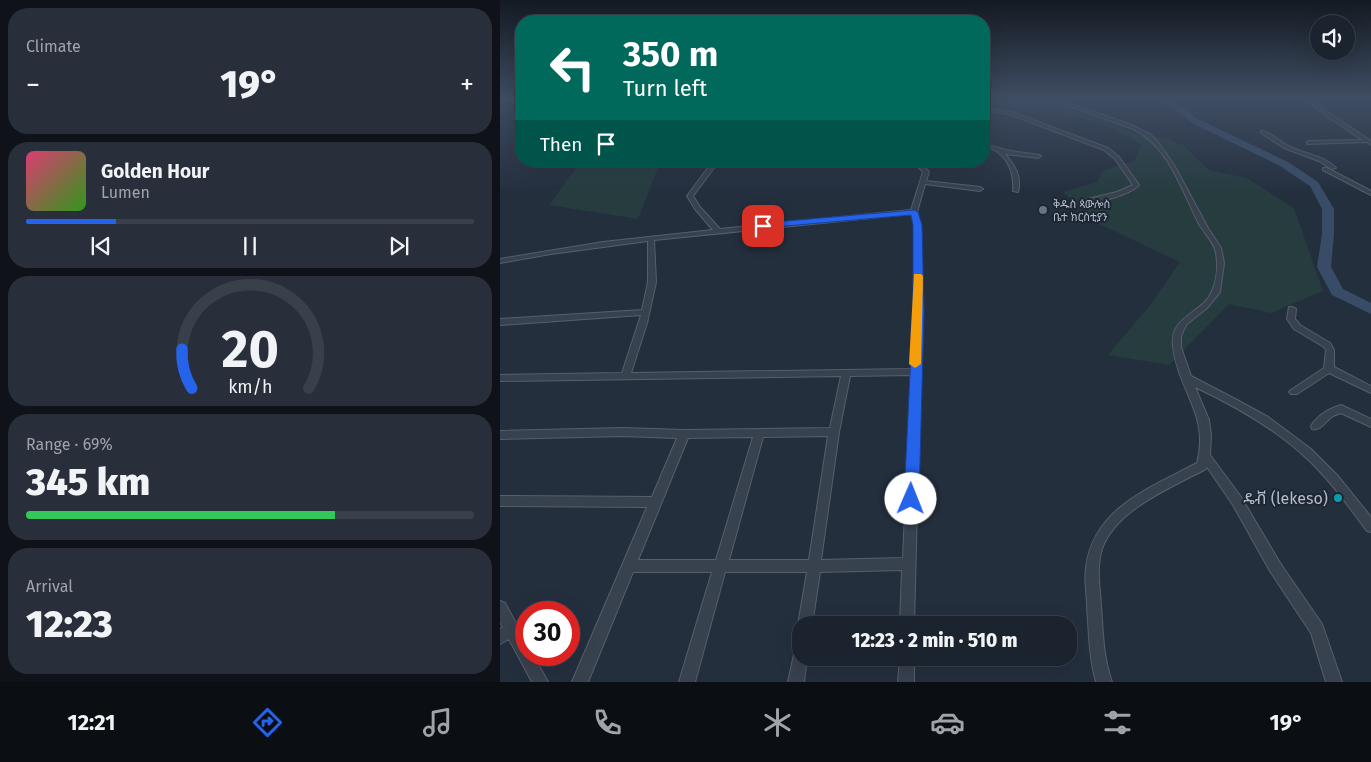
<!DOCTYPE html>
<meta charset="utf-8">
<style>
:root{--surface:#1b232e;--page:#282f3a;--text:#f1f3f6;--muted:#a0a4aa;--line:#39404a;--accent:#2563eb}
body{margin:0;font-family:"Fira Sans","Noto Sans Ethiopic",sans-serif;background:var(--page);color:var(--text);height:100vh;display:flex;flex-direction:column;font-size:19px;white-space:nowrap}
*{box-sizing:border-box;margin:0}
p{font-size:16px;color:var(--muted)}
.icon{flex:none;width:28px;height:28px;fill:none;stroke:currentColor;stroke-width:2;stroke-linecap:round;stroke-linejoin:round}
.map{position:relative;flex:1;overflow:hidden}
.panel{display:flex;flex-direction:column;gap:8px;padding:8px;background:#0f1319;width:500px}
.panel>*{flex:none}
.hud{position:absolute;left:15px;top:15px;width:475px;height:152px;border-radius:20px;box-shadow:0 5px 20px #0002,0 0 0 1px var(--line);background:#00695c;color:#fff;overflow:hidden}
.buttons{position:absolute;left:810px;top:15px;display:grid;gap:10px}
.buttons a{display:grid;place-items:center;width:45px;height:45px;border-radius:50%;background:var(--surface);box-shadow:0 5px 20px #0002,0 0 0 1px var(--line);font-size:25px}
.speed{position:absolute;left:15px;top:601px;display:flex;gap:10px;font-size:25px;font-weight:700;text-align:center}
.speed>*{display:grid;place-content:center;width:65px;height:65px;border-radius:50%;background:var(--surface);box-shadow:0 5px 20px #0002,0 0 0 1px var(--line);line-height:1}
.speed .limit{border:8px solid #d22;background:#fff;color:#111}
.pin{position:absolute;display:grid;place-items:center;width:42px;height:42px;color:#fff;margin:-21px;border-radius:10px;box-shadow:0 2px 8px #0006}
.me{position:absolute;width:55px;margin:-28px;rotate:1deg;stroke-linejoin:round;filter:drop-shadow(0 0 4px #0008)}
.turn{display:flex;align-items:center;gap:18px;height:105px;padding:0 25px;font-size:22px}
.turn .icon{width:65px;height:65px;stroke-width:2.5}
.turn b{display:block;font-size:35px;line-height:42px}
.then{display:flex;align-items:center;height:48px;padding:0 25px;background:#0003;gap:10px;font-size:19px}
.big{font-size:38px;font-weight:800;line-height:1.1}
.panel .tile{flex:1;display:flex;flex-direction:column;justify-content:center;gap:8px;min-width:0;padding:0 18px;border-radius:20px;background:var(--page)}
.panel .dial{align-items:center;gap:0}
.dial svg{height:130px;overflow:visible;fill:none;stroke:var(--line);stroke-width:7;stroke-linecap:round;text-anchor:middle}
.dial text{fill:var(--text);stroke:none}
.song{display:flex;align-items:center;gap:15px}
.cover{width:60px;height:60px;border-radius:8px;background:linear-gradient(135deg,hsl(340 70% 55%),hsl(110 70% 35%))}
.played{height:5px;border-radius:2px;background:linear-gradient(90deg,var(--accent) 20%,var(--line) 20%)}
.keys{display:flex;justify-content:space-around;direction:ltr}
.heat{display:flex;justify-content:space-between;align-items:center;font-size:28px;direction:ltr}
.charge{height:8px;border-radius:4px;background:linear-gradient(90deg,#34c759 69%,var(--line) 0)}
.trip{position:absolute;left:292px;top:616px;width:285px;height:50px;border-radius:20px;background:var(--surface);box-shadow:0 5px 20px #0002,0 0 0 1px var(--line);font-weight:800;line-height:50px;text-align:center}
.tab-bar{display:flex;height:80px;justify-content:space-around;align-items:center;background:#0b0e12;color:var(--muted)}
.tab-bar .icon{width:35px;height:35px}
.tab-bar .current{color:var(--accent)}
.tab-bar b{font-size:22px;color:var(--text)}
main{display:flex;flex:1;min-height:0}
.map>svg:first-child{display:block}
.green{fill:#263c3f}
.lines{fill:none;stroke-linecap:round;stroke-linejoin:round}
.river{fill:#394c67;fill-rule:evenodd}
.minor-casing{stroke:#565f6c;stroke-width:2}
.minor{fill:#38414e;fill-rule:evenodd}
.route{fill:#2563eb;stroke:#184099}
.slow{fill:#f59e0b}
.worship-dot{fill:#6b7280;stroke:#1d2633;stroke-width:2}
.culture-dot{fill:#0f9aa8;stroke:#1d2633;stroke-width:2}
.labels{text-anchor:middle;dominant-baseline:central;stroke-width:4;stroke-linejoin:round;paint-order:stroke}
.far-poi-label{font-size:11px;fill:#b4bcc9;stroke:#1d2633;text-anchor:start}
.near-poi-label{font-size:16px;fill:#b4bcc9;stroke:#1d2633;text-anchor:end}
</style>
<main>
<section class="panel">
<div class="tile"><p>Climate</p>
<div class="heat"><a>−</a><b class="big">19°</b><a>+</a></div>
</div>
<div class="tile">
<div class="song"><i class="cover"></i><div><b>Golden Hour</b><p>Lumen</p></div></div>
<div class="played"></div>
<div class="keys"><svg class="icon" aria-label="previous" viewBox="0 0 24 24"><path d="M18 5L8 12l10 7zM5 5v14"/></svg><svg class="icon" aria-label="pause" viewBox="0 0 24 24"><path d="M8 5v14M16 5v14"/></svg><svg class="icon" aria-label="next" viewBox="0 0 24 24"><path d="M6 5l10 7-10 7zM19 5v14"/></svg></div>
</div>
<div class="tile dial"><svg viewBox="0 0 100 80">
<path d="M14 69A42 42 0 1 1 86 69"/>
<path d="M14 69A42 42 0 0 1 8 45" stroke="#2563eb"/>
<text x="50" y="56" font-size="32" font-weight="700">20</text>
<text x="50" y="72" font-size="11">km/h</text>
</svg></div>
<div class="tile"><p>Range · 69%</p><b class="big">345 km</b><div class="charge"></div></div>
<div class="tile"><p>Arrival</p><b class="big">12:23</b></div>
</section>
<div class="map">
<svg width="871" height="682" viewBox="0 0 871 682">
<rect width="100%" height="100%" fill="#242f3e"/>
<path class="green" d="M 484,98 L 536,98 L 553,101 L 603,119 L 638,135 L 665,138 L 683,145 L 709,170 L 747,178 L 794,208 L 823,291 L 771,313 L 729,304 L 669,365 L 608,355 L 651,304 L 680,262 L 597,223 L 563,192 L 597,182 L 603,171 L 635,160 L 641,145 C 597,112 538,111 484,106 Z
M 81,161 L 163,161 L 157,170 L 138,219 L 49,205 Z"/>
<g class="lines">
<path class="river" d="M 659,98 L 668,98 L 700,120 L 788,162 L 818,182 L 834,209 L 834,234 L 831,267 L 843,289 L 871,303 L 871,314 L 832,295 L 817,267 L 822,234 L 822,209 L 810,186 L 780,166 L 694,124 Z"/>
<g class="minor-casing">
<path id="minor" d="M 547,98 L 556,99 L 629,124 L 650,134 L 657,141 L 674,165 L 708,228 L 721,248 L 724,263 L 720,292 L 707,308 L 687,324 L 684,329 L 681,337 L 681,347 L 691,376 L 737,400 L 768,417 L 811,449 L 837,475 L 871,517 L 871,532 L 867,531 C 847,504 827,476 802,454 C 771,426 733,405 695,387 L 709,420 L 711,435 L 710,455 L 741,497 L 780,563 L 822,624 L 842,682 L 826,682 L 811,633 L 770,571 L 733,505 L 707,467 L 706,469 C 672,487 615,510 602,549 C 596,568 600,587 601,606 C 603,632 603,657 612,682 L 596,682 C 589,657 589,632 587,606 C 587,594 584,581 586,568 C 593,508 650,488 697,463 C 710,415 678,390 673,347 C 669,315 703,314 712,291 C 717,280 718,265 716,253 C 714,242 705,234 699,224 C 682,191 669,146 633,129 Z
M 805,98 L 809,98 L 832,115 L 871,141 L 871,145 L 867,142 L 807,144 L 807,142 L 809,141 L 862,140 L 828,117 Z
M 484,108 L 512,112 L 608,148 L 619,157 L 639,185 C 628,196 595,204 580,203 L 580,201 L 617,192 L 633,185 L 615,159 L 604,150 L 509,114 L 484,110 Z
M 761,131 C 770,131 777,140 785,144 C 802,154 822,154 836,168 L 831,169 L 819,161 L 784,148 L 761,133 Z
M 484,144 L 510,151 L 540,155 L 541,156 L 538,158 L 505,154 C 515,166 522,176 518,192 L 513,191 C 514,176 511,163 499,153 C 496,149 488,148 484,147 Z
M 213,161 L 219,161 L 193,196 L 200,207 L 220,229 L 411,210 L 423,172 L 413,161 L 419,161 L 429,172 L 426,181 L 480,187 L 483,189 L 480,191 L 425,184 L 417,212 L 420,225 L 422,312 L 414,625 L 400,625 L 402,570 L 320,572 L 312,625 L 301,625 L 301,630 L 298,625 L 307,572 L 225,572 L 195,682 L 179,682 L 212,572 L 133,572 L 88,682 L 72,682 L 147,507 L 0,506 L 0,496 L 152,497 L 177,438 L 123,436 L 0,439 L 0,431 L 123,428 L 184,430 L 330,428 L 341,376 L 0,381 L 0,375 L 122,373 L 141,315 L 0,325 L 0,319 L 142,310 L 148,282 L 148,241 L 51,254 L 0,263 L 0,259 L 103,242 L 213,230 L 195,209 L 187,196 ZM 411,214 L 414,225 L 414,312 L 411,369 L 131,373 L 147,323 L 156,282 L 154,240 ZM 411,375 L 403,558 L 321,560 L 339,432 L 350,376 ZM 328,436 L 309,560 L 229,560 L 263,437 ZM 253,437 L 216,560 L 138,560 L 188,438 Z
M 823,168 L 827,168 L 871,191 L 871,195 L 823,170 Z
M 789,307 L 792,307 L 796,309 L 795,319 L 800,325 L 830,343 L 834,350 L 834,367 L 871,386 L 871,393 L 829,373 L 797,394 L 791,394 L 789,392 L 791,390 L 824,368 L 826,350 L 824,347 L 794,329 L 787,319 Z
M 841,405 L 871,419 L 871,427 L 841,413 C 838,414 835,415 833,416 C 825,421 822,431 812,429 L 811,426 C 818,415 828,409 841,405 Z
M 0,601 L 5,603 L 26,642 L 26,655 L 33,655 L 48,682 L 32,682 L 9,639 L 0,644 L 0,629 L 3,627 L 0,622 Z
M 301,643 L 301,658 L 307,658 L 304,682 L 288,682 L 296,645 Z
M 400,658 L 414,658 L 414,682 L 398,682 Z"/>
</g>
<use href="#minor" class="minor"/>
</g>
<linearGradient id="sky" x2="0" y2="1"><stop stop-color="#141a22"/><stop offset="0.51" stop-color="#3f4d63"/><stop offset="1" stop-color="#3f4d63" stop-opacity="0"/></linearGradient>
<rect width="871" height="193" fill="url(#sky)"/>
<path class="route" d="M 414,210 L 418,212 L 422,225 L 424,312 L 419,499 L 417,504 L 411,506 L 406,504 L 404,499 L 413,312 L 413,225 L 411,215 L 263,228 L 258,226 L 263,223 Z"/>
<path class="slow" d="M 414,274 L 421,274 L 423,276 L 421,364 L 415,368 L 409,364 Z"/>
<circle class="worship-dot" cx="543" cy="210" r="5"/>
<circle class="culture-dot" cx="838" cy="498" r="5"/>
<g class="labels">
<g class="far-poi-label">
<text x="553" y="204">ቅዱስ ጳውሎስ<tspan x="553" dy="13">ቤተ ክርስቲያን</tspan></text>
</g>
<g class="near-poi-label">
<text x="828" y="498">ዴቭ (lekeso)</text>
</g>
</g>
</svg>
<div class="buttons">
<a><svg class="icon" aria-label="sound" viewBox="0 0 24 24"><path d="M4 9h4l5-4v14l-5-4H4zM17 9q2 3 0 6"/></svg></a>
</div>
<div class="speed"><div class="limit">30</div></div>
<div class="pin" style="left:263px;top:226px;background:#d93025"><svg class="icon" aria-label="arrive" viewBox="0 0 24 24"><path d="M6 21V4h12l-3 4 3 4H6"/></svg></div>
<svg class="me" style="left:411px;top:499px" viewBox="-20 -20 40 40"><circle r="19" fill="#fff"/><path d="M0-13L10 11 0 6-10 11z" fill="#2563eb"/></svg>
<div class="trip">12:23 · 2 min · 510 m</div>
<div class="hud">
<div class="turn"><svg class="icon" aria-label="left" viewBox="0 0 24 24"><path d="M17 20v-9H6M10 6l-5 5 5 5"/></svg><div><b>350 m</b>Turn left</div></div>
<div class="then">Then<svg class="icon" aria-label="arrive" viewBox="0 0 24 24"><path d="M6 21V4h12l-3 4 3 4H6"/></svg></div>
</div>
</div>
</main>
<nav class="tab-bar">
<b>12:21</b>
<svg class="icon current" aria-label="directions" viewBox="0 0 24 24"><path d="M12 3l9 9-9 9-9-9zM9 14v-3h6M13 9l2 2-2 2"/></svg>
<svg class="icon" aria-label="music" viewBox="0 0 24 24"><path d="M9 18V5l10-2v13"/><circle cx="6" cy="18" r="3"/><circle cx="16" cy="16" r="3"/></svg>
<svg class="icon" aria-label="phone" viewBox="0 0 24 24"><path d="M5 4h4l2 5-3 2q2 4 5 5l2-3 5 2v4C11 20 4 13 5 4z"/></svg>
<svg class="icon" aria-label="climate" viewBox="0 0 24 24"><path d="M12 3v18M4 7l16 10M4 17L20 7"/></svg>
<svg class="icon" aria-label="car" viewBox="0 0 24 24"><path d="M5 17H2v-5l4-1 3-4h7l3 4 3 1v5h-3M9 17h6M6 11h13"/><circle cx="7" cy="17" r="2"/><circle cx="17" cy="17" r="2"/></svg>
<svg class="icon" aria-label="filters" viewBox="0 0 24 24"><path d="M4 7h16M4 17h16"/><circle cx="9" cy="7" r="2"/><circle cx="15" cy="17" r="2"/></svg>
<b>19°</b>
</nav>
